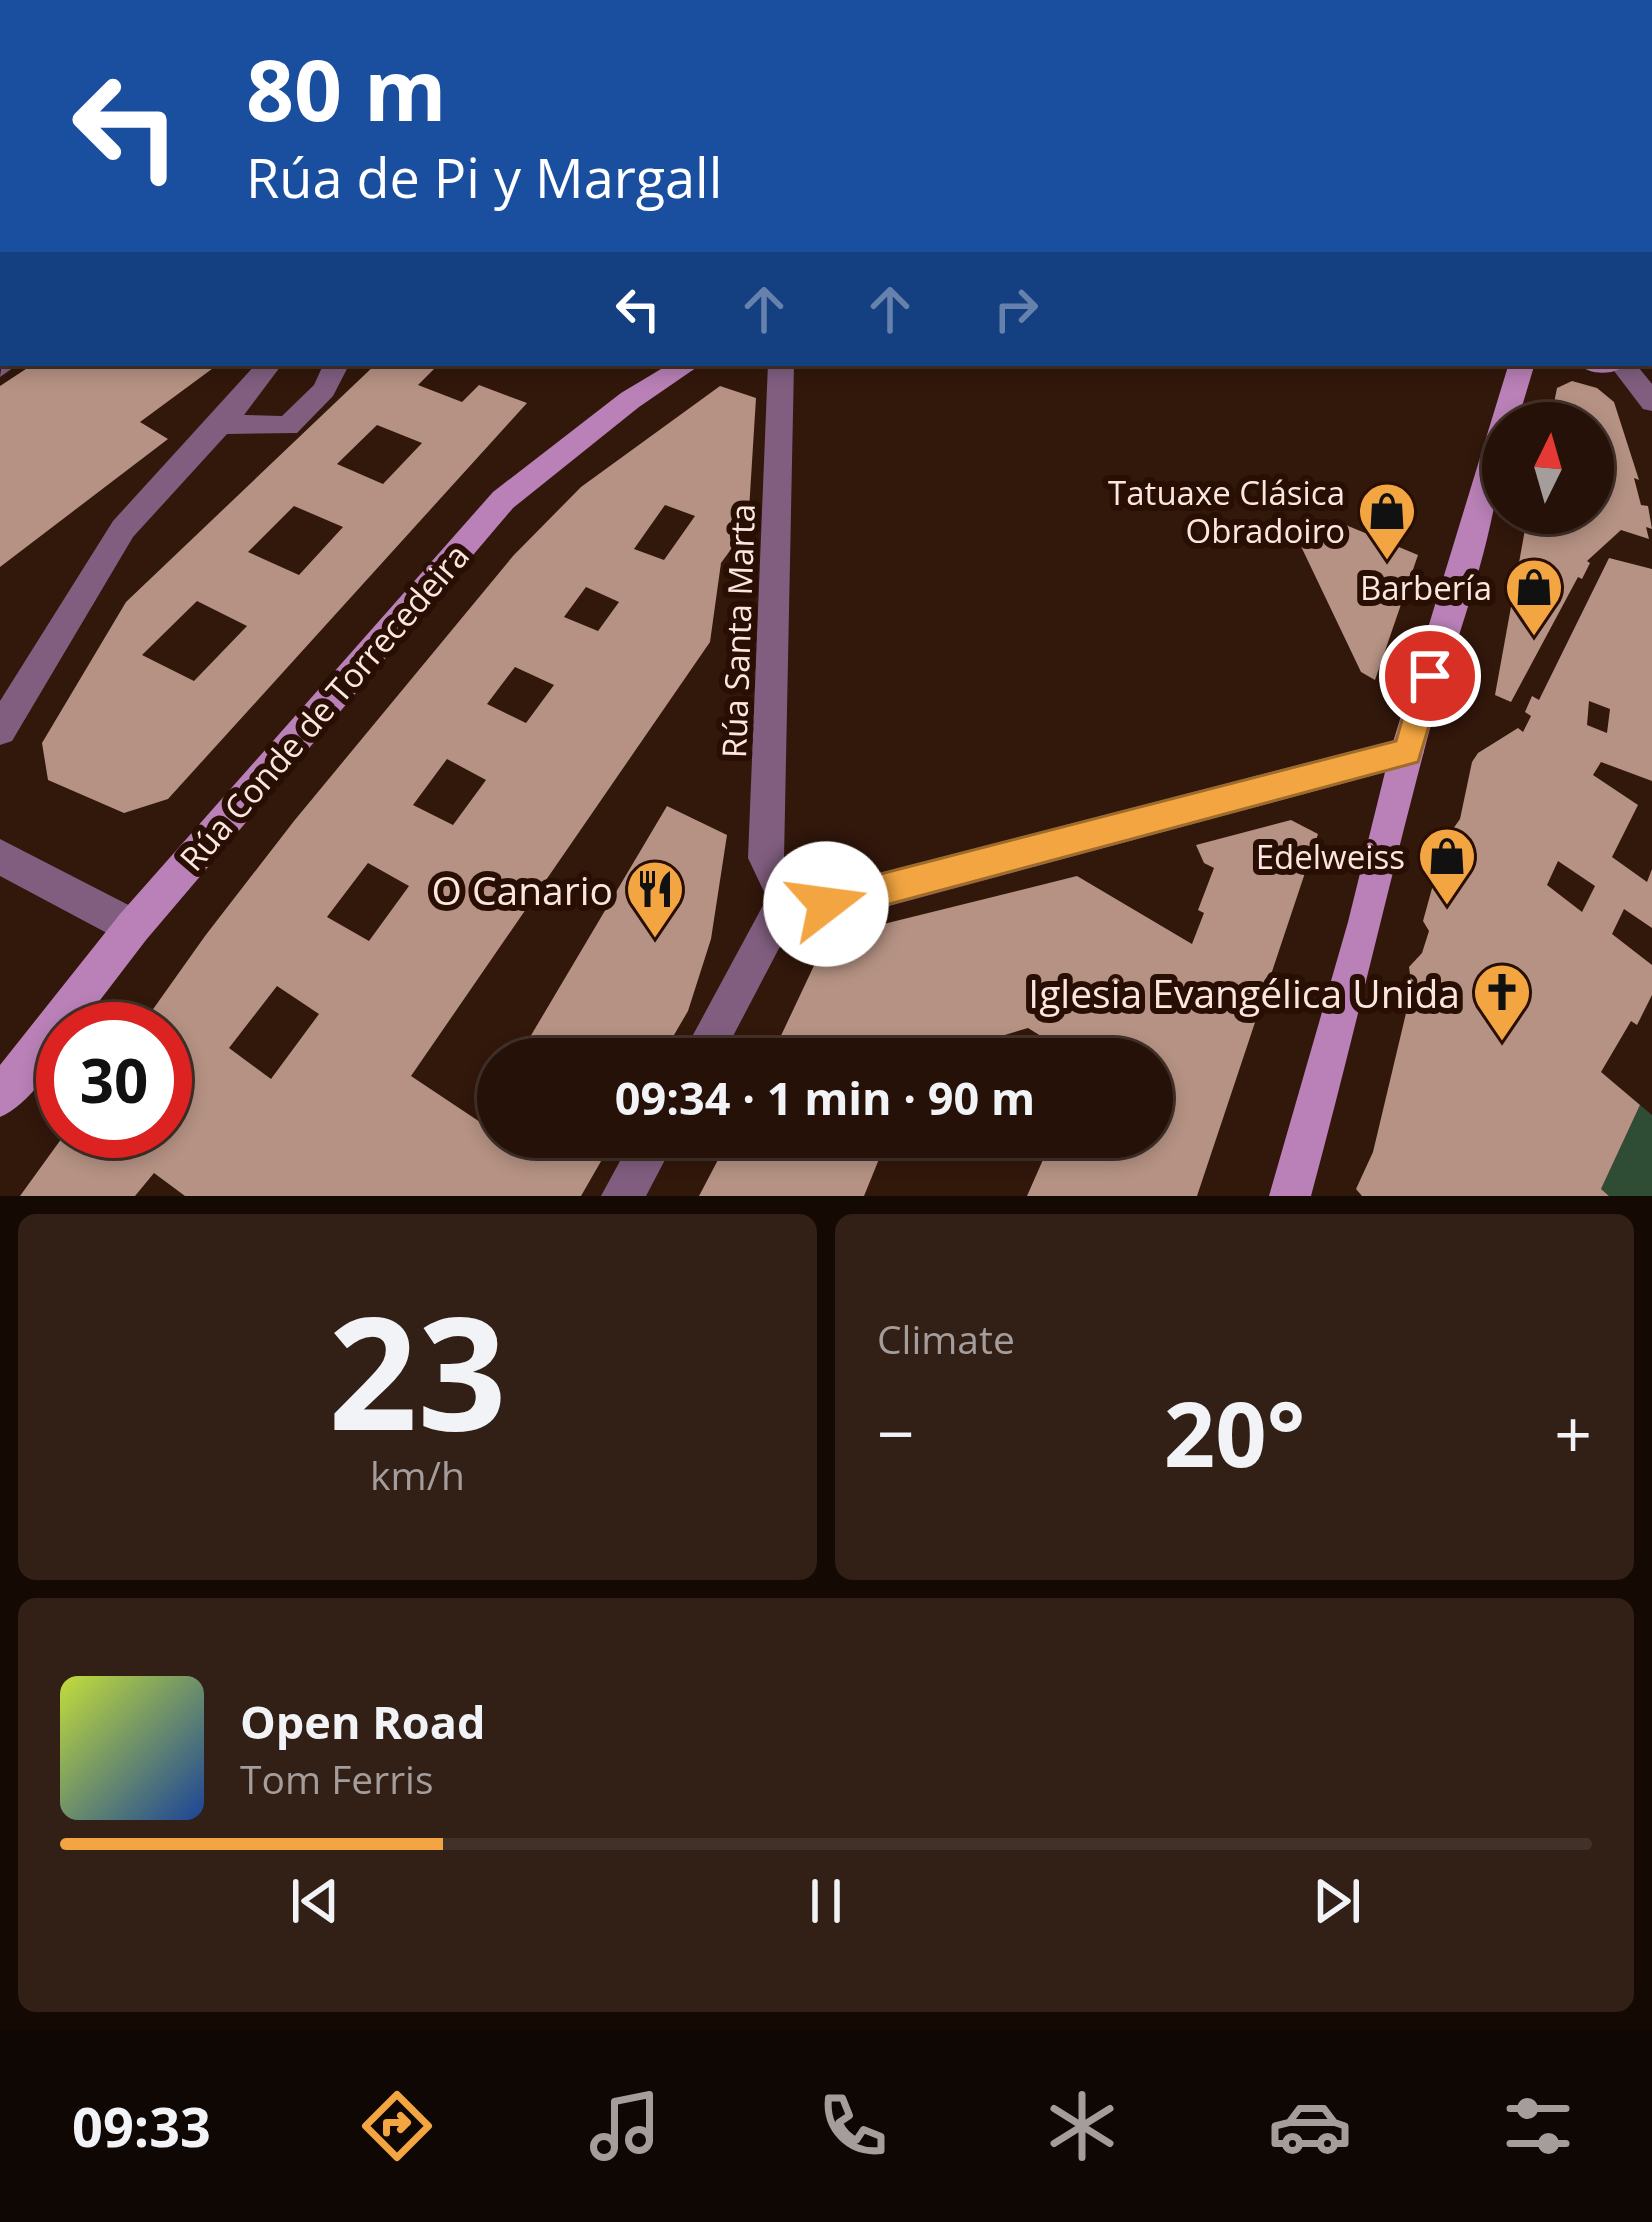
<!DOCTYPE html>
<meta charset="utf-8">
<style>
:root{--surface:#261108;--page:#321f16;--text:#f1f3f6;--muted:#a49d9c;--line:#423129;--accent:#f2a541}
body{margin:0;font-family:"Open Sans",sans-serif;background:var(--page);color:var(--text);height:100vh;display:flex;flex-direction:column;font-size:45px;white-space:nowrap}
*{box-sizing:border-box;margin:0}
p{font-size:39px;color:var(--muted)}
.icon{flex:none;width:66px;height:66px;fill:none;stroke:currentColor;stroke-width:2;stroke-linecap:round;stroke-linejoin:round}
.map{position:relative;height:1196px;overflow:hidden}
.details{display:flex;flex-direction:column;gap:18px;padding:18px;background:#150904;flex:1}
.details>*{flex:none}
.banner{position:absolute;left:0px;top:0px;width:1653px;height:366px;box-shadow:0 6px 18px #0003,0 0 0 3px var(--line);background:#1a4fa0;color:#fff;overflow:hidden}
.needle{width:78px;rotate:5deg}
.buttons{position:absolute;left:1482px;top:402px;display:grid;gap:24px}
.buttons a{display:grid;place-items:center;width:132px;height:132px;border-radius:50%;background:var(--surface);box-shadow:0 6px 18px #0003,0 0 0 3px var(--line);font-size:60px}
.speed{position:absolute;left:36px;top:1002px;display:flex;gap:24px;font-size:60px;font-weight:700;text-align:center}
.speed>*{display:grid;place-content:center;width:156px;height:156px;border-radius:50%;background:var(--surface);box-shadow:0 6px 18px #0003,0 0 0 3px var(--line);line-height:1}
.speed .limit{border:18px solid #d22;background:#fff;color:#111}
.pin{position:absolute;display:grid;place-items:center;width:102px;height:102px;color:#fff;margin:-51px;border:6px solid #fff;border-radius:50%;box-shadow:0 3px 12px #0007}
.me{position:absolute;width:132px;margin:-66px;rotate:75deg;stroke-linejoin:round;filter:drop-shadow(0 0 9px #0008)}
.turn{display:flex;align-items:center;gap:42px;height:252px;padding:0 48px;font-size:54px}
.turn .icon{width:156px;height:156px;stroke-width:2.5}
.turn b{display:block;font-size:84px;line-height:102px}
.lanes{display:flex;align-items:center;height:114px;padding:0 48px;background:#0003;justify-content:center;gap:60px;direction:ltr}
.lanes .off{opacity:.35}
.big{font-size:90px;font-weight:700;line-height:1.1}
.details .widget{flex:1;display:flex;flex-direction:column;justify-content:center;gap:18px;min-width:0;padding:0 42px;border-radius:18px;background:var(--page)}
.details .dial{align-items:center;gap:0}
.dial b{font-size:156px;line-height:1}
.song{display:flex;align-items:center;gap:36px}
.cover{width:144px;height:144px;border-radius:18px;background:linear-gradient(135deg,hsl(70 70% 55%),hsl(220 70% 35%))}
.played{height:12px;border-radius:6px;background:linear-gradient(90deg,var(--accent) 25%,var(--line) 25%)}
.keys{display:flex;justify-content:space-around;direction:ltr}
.heat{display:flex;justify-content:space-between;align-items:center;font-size:66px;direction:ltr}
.details .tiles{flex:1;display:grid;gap:18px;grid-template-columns:1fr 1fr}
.widget:last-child{grid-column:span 2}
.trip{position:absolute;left:477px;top:1038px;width:696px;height:120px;border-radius:60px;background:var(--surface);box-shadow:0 6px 18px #0003,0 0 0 3px var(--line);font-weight:700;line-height:120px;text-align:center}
.tab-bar{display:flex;height:192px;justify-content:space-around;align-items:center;background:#0f0703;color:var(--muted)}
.tab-bar .icon{width:84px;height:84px}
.tab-bar .active{color:var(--accent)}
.tab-bar b{font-size:54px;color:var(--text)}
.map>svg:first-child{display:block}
.green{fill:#2f4d35}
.building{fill:#b59283;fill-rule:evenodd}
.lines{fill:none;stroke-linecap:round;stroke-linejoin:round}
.lane{fill:#815e80;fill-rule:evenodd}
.street{fill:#815e80;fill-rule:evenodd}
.secondary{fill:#b981b7;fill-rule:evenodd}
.primary{fill:#e59ce3;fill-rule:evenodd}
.route{fill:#f2a541;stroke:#9d6b2a;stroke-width:3}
.labels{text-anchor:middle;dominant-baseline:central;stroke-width:12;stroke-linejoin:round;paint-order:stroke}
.poi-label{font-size:33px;fill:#fbe7df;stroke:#280e03;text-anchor:end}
.street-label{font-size:33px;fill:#fbe7df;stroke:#280e03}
.near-poi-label{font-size:39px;fill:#fbe7df;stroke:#280e03;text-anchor:end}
</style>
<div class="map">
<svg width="1652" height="1196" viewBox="0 0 1652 1196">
<rect width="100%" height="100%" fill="#32170b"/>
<path class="green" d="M 1640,1105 L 1652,1115 L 1652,1196 L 1609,1196 L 1601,1189 Z"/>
<path class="building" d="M 35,363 L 220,363 L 140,422 L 168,439 L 0,567 L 0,386 Z
M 377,363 L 421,363 L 435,368 L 418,385 L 462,402 L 479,385 L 527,403 L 168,799 L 124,813 L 48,780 L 42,743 L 126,602 ZM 377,425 L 422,443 L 383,484 L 337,464 ZM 294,506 L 343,527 L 299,575 L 248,552 ZM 197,601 L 247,626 L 194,681 L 142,655 Z
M 1572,381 L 1597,388 L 1614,402 L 1639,480 L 1634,478 L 1641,505 L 1648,506 L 1652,529 L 1646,527 L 1649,539 L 1621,530 L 1587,561 L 1590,563 L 1582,579 L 1578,577 L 1511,702 L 1495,695 L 1528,513 L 1593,513 L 1593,423 L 1550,423 L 1557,388 Z
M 720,386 L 756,398 L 748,526 L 721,563 L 710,642 L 411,1076 L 480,1122 L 498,1092 L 498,1137 L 615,1137 L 581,1196 L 185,1196 L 154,1173 L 135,1196 L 20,1196 L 67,1131 L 165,1131 L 165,1029 L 139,1029 L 205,936 L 294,821 L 513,556 L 581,487 ZM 665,505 L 695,516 L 664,560 L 634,549 ZM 586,587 L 619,602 L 598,631 L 564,617 ZM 515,667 L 554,685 L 526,723 L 487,704 ZM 447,759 L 486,780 L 453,825 L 413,805 ZM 368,863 L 409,886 L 369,941 L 327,917 ZM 277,986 L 319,1014 L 271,1079 L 229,1048 Z
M 1341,523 L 1418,555 L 1375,680 L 1361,672 L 1298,540 Z
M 1609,558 L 1652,569 L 1652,781 L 1601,762 L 1593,775 L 1638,805 L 1612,857 L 1647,882 L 1652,869 L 1652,928 L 1624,909 L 1612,934 L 1652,965 L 1652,995 L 1637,1025 L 1631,1021 L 1601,1072 L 1640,1105 L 1601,1189 L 1609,1196 L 1362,1196 L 1356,1189 L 1373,1152 L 1412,988 L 1409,967 L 1422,953 L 1429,931 L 1423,921 L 1436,874 L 1444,873 L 1435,869 L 1454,839 L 1448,836 L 1460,819 L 1472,762 L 1478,753 L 1518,728 L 1523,732 L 1531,716 L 1525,712 L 1532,696 L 1539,700 ZM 1589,701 L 1610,709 L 1607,733 L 1587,725 ZM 1558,861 L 1595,886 L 1582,912 L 1547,885 Z
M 667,806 L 727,835 L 711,939 L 688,1011 L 660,1059 L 517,1059 Z
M 1291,820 L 1318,834 L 1197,1196 L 1027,1196 L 1053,1137 L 1152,1137 L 1152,1059 L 1078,1059 L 1028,1028 L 925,1059 L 770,1059 L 827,938 L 1077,876 L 1192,944 L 1204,913 L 1198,910 L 1214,868 L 1204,863 L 1196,845 Z
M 730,1137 L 888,1137 L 864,1196 L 699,1196 Z"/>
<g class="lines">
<path class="lane" d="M 0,0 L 10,0 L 0,6 Z
M 3,92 L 3,104 L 0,105 L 0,93 Z
M 3,119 L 3,134 L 0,135 L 0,120 Z"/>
<path class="street" d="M 639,0 L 678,0 L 637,3 Z
M 697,0 L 748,0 L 750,3 L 699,3 Z
M 765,0 L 783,0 L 783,3 L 765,3 Z
M 934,0 L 963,0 L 965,3 L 936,3 Z
M 1062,0 L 1093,0 L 1095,3 L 1064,3 Z
M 1190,0 L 1209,0 L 1188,3 Z
M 1343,0 L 1361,0 L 1363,3 L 1345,3 Z
M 1571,0 L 1615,0 L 1617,3 L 1569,3 Z
M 1638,0 L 1652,0 L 1652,6 L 1650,3 Z
M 3,355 L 3,363 L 20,363 L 0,377 Z
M 257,363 L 283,363 L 244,415 L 282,416 L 314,385 L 324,363 L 350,363 L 333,396 L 297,433 L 227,434 L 133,537 L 12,741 L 0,745 L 0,701 L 113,521 Z
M 768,363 L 794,363 L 784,858 L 800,880 L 826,887 L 1407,737 L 1419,741 L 1424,752 L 1419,763 L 826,923 L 796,916 L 721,1059 L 680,1059 L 767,898 L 748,858 Z
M 1608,363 L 1635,363 L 1652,384 L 1652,411 L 1643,409 Z
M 0,839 L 146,914 L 151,927 L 146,940 L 133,945 L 120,940 L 0,876 Z
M 633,1137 L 677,1137 L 646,1196 L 601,1196 Z"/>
<path class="secondary" d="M 671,363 L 703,363 L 639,407 L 513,508 L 146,940 L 78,1029 L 63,1029 C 63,1059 28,1106 0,1117 L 0,1065 L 120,914 L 493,492 L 621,393 Z
M 1509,363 L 1535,363 L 1517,423 L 1503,423 C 1503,531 1451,646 1424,751 C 1385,899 1351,1048 1311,1196 L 1269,1196 L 1348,922 L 1390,752 Z
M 1578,363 L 1627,363 C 1617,376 1588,376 1578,363 Z"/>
<path class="primary" d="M 426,0 L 453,0 L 424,3 Z
M 483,0 L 513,0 L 481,3 Z
M 554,0 L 589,0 L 552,3 Z
M 0,176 L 3,176 L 0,190 Z
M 3,199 L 3,213 L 0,214 L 0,200 Z
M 3,244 L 3,259 L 0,260 L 0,245 Z"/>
</g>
<path class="route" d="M 1430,663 L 1440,667 L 1444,676 L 1418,762 L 826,921 L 814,916 L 809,904 L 814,893 L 826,888 L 1396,741 L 1415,676 L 1420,667 Z"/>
<defs>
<g id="shop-pin" transform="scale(3)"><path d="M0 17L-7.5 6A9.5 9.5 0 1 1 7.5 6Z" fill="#f2a541" stroke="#280e03"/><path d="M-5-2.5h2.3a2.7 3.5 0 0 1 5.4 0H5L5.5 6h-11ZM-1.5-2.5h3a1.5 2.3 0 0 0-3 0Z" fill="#111"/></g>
<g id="restaurant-pin" transform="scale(3)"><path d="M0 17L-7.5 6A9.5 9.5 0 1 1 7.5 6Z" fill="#f2a541" stroke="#280e03"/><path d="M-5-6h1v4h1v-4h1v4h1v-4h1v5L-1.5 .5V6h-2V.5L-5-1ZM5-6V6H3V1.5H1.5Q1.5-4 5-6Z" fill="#111"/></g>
<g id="church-pin" transform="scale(3)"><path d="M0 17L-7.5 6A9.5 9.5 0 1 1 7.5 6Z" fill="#f2a541" stroke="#280e03"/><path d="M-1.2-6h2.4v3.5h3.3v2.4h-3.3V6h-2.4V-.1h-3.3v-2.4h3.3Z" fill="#111"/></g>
</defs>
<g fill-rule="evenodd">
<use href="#shop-pin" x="1387" y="511"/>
<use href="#shop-pin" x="1534" y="587"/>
<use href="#shop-pin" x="1447" y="856"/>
<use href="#restaurant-pin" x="655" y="889"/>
<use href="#church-pin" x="1502" y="992"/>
</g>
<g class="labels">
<g class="poi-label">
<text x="1345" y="492">Tatuaxe Clásica<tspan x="1345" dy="38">Obradoiro</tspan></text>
<text x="1492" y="587">Barbería</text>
<text x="1405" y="856">Edelweiss</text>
</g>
<g class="street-label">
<text transform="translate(738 631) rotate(-88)">Rúa Santa Marta</text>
<text transform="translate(324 707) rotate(-49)">Rúa Conde de Torrecedeira</text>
</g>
<g class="near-poi-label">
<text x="613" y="889">O Canario</text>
<text x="1460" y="992">Iglesia Evangélica Unida</text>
</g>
</g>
</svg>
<div class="buttons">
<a><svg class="needle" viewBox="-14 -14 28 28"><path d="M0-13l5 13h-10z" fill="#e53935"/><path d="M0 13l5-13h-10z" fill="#a49d9c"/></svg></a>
</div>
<div class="speed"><div class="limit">30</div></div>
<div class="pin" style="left:1430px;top:676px;background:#d93025"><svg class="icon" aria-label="arrive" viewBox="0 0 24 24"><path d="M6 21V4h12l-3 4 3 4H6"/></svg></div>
<svg class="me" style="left:826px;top:904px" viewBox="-20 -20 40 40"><circle r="19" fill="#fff"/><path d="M0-13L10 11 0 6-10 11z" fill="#f2a541"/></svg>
<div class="trip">09:34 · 1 min · 90 m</div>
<div class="banner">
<div class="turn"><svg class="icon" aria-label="left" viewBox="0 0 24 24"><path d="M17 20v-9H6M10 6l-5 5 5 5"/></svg><div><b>80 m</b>Rúa de Pi y Margall</div></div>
<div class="lanes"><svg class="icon" aria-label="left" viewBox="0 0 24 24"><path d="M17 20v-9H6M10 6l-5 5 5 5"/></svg><svg class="icon off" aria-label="ahead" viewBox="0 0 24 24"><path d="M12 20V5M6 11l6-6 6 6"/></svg><svg class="icon off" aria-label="ahead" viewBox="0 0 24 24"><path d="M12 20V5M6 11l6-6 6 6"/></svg><svg class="icon off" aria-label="right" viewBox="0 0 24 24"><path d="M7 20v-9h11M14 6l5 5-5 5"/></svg></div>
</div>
</div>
<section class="details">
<div class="tiles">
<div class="widget dial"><b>23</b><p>km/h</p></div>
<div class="widget"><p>Climate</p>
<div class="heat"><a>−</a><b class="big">20°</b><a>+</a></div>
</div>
<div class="widget">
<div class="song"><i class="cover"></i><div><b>Open Road</b><p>Tom Ferris</p></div></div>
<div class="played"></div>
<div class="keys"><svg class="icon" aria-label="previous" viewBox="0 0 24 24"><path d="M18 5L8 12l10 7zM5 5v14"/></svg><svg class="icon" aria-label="pause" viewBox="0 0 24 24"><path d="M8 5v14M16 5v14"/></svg><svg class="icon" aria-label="next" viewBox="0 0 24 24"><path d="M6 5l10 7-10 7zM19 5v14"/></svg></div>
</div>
</div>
</section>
<nav class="tab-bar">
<b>09:33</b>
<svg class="icon active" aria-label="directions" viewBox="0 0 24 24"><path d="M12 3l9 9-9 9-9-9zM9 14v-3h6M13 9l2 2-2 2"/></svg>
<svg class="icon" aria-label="music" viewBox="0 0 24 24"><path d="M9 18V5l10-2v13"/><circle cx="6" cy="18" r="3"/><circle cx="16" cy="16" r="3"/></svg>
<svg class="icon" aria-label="phone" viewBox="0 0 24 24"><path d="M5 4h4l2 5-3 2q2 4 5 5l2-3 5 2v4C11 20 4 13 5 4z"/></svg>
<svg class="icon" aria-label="climate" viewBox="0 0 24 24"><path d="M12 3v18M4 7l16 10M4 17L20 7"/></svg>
<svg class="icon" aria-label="car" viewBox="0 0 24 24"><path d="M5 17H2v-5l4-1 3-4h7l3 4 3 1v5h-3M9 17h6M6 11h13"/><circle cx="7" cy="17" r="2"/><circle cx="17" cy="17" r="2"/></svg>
<svg class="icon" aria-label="filters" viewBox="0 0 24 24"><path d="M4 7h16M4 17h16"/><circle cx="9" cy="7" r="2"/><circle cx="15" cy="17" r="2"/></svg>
</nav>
